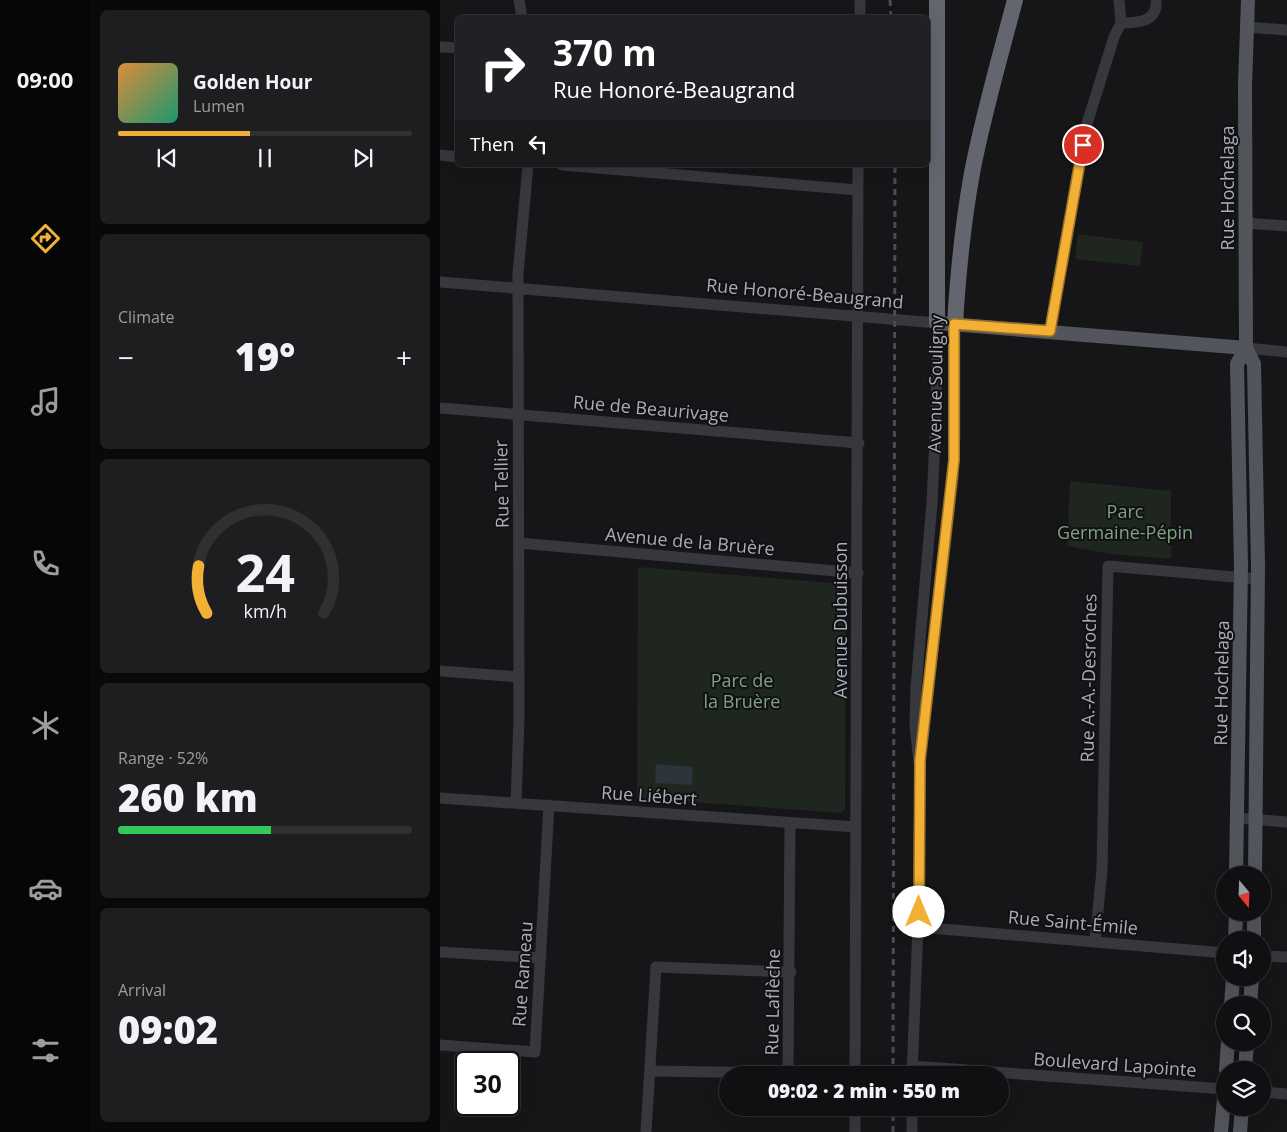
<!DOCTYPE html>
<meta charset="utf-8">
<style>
:root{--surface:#101012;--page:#1e1e20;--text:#f1f3f6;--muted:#9c9d9f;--line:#303032;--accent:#f2b134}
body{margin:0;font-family:"Open Sans",sans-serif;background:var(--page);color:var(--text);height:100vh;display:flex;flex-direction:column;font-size:19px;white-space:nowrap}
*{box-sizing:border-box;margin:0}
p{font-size:16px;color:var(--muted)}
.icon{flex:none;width:28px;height:28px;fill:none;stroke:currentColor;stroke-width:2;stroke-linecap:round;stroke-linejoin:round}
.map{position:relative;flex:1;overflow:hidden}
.details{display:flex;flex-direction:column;gap:10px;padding:10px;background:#09090a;width:350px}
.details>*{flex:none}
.top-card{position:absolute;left:15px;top:15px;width:475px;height:152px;border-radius:8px;box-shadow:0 5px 20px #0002,0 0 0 1px var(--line);background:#202124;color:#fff;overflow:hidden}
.needle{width:32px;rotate:161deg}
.controls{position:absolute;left:776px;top:866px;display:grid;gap:10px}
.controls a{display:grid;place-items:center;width:55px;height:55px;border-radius:50%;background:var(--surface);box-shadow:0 5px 20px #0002,0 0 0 1px var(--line);font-size:25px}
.speed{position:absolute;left:15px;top:1051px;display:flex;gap:10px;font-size:25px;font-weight:700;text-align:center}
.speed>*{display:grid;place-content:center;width:65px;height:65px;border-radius:50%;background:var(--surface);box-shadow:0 5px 20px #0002,0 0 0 1px var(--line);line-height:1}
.speed .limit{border:2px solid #111;border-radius:8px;background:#fff;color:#111}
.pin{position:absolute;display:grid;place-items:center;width:42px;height:42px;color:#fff;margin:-21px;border:2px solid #fff;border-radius:50%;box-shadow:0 1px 5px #0007}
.me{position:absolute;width:55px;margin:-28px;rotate:0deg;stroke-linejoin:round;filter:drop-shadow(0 0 4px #0008)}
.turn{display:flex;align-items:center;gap:18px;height:105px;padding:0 15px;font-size:22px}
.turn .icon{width:65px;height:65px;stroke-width:2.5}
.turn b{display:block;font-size:35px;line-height:42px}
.then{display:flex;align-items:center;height:48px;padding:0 15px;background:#0003;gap:10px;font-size:19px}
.big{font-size:38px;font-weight:800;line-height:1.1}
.details .tile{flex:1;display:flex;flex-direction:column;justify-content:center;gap:8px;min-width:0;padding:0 18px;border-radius:8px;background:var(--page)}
.details .dial{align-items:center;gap:0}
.dial svg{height:130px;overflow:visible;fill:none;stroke:var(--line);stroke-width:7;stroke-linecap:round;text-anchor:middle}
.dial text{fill:var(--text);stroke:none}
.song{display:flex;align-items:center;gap:15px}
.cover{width:60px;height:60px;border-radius:8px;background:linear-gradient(135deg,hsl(30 70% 55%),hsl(160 70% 35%))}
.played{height:5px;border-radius:2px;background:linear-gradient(90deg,var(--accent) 45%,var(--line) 45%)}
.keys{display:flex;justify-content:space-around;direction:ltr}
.heat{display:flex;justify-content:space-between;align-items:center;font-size:28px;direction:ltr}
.charge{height:8px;border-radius:4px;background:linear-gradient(90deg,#34c759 52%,var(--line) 0)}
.trip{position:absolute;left:279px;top:1066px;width:290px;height:50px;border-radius:25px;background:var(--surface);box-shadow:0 5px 20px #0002,0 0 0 1px var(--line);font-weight:800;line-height:50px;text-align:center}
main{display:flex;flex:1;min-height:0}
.dock{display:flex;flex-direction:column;width:90px;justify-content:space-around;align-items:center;background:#060607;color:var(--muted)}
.dock .icon{width:35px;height:35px}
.dock .current{color:var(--accent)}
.dock b{font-size:22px;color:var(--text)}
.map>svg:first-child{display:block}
.green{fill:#1e261f}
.water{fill:#2c353c}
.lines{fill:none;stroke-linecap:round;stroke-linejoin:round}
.minor{stroke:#37383d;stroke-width:11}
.major{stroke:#53555c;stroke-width:14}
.highway{stroke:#63666e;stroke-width:16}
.rail{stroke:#4a4c52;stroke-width:3;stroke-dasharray:6 5;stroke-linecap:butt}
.route-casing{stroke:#9d7322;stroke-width:12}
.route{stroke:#f2b134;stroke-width:9}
.labels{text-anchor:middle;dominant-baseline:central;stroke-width:4;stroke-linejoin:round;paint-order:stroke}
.street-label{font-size:18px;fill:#a8adb8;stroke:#111113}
.park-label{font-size:18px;fill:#7fa381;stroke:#111113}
</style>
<main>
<nav class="dock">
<b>09:00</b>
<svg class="icon current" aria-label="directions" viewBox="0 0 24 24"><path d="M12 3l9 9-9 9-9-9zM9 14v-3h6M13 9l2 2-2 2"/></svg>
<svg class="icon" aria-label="music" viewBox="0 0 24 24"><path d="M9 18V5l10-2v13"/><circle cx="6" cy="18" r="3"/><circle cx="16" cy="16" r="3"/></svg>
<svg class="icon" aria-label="phone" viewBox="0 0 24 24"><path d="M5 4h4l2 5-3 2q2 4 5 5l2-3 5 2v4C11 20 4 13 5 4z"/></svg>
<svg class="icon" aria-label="climate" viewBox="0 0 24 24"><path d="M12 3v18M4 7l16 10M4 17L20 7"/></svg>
<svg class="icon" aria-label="car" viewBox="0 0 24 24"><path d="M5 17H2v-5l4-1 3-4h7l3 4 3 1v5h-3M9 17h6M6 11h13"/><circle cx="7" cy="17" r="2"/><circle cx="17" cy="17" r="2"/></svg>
<svg class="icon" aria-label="filters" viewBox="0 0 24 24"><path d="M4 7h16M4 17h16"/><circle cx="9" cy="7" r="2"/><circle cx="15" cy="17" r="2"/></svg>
</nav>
<section class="details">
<div class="tile">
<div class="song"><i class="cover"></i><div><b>Golden Hour</b><p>Lumen</p></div></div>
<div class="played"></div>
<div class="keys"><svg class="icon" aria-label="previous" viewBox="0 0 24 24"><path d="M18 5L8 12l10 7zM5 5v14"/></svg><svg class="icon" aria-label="pause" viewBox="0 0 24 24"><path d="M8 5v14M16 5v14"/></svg><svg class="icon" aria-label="next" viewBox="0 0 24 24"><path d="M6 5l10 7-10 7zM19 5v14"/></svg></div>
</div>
<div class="tile"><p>Climate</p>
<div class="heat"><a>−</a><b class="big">19°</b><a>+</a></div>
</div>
<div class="tile dial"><svg viewBox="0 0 100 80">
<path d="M14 69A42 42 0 1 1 86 69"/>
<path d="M14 69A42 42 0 0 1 9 40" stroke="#f2b134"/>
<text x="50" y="56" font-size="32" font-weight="700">24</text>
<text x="50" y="72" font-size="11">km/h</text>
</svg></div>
<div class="tile"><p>Range · 52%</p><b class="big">260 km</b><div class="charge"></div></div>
<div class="tile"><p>Arrival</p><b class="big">09:02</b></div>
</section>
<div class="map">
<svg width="847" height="1132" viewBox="0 0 847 1132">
<rect width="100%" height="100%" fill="#161618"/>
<path class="green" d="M 638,234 L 703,242 L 700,266 L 635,259 Z
M 630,481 L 731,491 L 731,559 L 671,554 L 627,546 Z
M 198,567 L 402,584 L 406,587 L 405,809 L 402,813 L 197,798 Z"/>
<path class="water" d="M 216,764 L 253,767 L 252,785 L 215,783 Z"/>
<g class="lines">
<path class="minor" d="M 79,0 L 82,18
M 679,0 L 681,23 C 698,23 718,22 716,0
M 420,18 L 420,0
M 806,27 L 847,30
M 0,47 L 18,48
M 0,155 L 18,157
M 122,165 L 418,190
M 805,223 L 847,226
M 0,282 L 497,323 L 496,416 L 492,503 L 476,687 L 475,724 L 480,773
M 610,331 L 645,130 L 674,37 L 681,23
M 806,348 L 847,352
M 0,408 L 419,443
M 79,543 L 418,573
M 0,671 L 79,677
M 482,746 L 513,479 L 515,434 L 515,324
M 0,798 L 416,827
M 76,803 L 79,719 L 78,274 L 88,165
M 798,818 L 847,822
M 478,927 L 785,953
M 655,941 L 662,870 L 668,566 L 818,579
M 0,952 L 101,958
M 822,956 L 847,957
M 0,1045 L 95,1052 L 109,805
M 472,1066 L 785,1089
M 211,1071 L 348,1073 L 350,823
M 415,1075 L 418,165
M 472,1075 L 478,927 L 480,767
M 822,1092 L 847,1094
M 206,1132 L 216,967 L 351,972
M 415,1132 L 415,1108
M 472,1132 L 472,1108"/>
<path class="major" d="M 808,0 L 805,85 L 806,348 L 814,364 L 818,566 L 815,875
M 497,323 L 806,348
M 796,875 L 801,566 L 797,364 L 806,348
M 795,940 L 796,912
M 814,940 L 814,912
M 791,1005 L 793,978
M 810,1005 L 812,978
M 786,1070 L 788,1042
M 805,1070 L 807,1042
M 781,1132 L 785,1088
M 800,1132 L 802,1108"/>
<path class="highway" d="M 497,0 L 497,323
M 515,324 C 518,273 523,223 532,173 C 543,115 560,57 575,0"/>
<path class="rail" d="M 450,0 L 451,18
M 453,1075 L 455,165
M 453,1132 L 453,1108"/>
</g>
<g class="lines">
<g class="route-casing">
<path id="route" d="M 479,912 L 480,760 L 514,460 L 514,324 L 610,331 L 643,145"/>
</g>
<use href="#route" class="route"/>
</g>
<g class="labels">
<g class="street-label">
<text transform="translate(787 188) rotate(-90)">Rue Hochelaga</text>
<text transform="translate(365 293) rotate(5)">Rue Honoré-Beaugrand</text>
<text transform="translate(495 384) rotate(-89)">Avenue Souligny</text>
<text transform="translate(211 408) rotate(5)">Rue de Beaurivage</text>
<text transform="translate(61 484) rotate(-91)">Rue Tellier</text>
<text transform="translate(250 541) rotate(5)">Avenue de la Bruère</text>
<text transform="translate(400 620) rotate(-90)">Avenue Dubuisson</text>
<text transform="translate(648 678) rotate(-89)">Rue A.-A.-Desroches</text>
<text transform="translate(781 683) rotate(-89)">Rue Hochelaga</text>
<text transform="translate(209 795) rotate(4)">Rue Liébert</text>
<text transform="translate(633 922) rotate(5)">Rue Saint-Émile</text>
<text transform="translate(82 974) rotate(-86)">Rue Rameau</text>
<text transform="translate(332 1002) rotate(-89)">Rue Laflèche</text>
<text transform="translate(675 1064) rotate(4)">Boulevard Lapointe</text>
</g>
<g class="park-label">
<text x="685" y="511">Parc<tspan x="685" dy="21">Germaine-Pépin</tspan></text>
<text x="302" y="680">Parc de<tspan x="302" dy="21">la Bruère</tspan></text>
</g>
</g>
</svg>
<div class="controls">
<a><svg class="needle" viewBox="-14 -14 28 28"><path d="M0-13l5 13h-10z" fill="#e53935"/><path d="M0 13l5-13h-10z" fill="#9c9d9f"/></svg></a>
<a><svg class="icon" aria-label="sound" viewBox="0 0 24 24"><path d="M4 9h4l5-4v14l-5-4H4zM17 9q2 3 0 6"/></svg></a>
<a><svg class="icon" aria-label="search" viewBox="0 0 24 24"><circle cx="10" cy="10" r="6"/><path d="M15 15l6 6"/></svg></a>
<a><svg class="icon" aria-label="layers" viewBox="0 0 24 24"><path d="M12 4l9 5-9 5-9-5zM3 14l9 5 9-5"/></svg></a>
</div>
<div class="speed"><div class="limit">30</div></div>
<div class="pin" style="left:643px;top:145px;background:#d93025"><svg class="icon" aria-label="arrive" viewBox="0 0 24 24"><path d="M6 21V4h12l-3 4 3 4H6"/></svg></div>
<svg class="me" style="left:479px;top:912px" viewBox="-20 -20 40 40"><circle r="19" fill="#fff"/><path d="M0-13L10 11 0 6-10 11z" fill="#f2b134"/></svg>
<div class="trip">09:02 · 2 min · 550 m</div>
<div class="top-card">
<div class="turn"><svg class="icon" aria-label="right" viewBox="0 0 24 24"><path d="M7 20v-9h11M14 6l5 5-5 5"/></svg><div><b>370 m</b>Rue Honoré-Beaugrand</div></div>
<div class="then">Then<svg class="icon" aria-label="left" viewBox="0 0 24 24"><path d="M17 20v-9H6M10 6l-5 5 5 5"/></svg></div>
</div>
</div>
</main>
